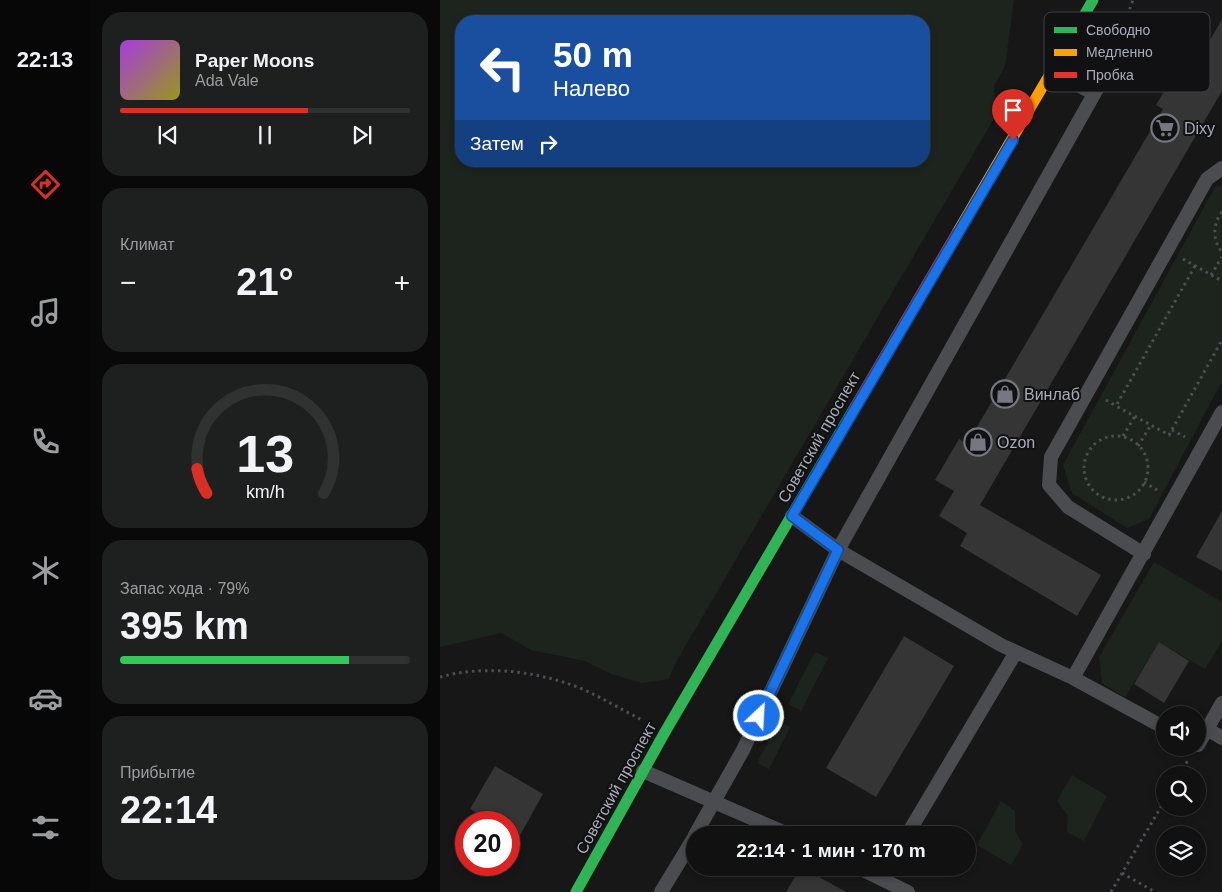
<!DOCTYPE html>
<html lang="ru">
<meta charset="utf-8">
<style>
:root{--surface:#111;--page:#1e1f1f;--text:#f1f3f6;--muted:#9c9d9f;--line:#303131;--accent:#d93025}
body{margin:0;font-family:Arial,sans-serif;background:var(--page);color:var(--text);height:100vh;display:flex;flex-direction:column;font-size:19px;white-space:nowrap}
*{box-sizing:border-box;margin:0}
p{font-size:16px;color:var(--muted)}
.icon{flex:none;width:28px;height:28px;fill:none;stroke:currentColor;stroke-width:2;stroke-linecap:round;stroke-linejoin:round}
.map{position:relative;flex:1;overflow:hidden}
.panel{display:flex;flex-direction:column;gap:12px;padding:12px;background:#090909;width:350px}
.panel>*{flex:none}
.guide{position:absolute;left:15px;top:15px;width:475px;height:152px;border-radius:20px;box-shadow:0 2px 8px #0003,0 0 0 1px var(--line);background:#1a4fa0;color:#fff;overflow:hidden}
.tools{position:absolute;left:716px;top:706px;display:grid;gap:10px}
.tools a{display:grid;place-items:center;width:50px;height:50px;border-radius:50%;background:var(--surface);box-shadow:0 2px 8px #0003,0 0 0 1px var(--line);font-size:25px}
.speed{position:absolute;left:15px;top:811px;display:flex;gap:10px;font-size:25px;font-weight:700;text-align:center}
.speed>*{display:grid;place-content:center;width:65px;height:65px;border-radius:50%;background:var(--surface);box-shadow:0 2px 8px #0003,0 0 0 1px var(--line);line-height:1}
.speed .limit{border:8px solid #d22;background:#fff;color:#111}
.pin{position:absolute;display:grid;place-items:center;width:42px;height:42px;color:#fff;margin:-51px -21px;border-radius:50% 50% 50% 0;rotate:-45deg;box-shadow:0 0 5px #0007}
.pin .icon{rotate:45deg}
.me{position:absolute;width:55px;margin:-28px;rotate:25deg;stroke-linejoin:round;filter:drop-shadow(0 0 4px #0008)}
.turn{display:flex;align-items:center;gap:18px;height:105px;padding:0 15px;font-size:22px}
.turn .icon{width:65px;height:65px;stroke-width:2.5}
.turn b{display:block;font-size:35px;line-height:42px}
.then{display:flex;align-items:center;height:48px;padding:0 15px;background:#0003;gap:10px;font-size:19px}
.big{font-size:38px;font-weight:700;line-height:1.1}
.panel .tile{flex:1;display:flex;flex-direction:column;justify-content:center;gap:8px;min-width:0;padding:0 18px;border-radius:20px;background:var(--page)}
.panel .dial{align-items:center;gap:0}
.dial svg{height:130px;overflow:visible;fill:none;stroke:var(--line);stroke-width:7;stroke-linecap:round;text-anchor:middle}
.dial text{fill:var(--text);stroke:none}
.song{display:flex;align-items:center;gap:15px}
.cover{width:60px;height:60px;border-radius:8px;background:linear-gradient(135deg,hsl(280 70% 55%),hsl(60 70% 35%))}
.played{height:5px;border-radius:2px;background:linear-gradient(90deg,var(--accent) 65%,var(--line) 65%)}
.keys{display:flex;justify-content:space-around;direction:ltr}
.heat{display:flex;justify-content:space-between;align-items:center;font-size:28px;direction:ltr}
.charge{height:8px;border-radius:4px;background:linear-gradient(90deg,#34c759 79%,var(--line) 0)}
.trip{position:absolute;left:246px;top:826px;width:290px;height:50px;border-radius:25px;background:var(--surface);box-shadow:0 2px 8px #0003,0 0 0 1px var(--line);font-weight:700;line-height:50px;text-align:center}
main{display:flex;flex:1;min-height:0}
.menu{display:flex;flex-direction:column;width:90px;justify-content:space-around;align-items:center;background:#070707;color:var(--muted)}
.menu .icon{width:35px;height:35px}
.menu .active{color:var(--accent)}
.menu b{font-size:22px;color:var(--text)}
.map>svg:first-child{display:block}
.green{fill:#1d241e;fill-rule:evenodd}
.building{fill:#353536}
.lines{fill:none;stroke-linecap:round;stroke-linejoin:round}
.path{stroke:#4d4e52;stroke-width:3;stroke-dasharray:2.5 4;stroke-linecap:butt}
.lane{stroke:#4b4c50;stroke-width:14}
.fast{stroke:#30b455;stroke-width:11}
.slow{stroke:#ff9f0a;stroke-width:11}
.jam{stroke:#e5322d;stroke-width:11}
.route-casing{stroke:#114b97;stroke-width:12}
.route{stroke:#1a73e8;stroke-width:9}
.labels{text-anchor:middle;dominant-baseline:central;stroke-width:4;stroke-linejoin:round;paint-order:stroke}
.poi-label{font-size:16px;fill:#a8adb8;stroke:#111113;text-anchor:start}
.street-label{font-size:16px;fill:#a8adb8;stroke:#111113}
.key{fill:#111113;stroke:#3e4045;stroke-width:1}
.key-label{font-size:14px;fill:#a8adb8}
</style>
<main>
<nav class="menu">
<b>22:13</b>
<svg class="icon active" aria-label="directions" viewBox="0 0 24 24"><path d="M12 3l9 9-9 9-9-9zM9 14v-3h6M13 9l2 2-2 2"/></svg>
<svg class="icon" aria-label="music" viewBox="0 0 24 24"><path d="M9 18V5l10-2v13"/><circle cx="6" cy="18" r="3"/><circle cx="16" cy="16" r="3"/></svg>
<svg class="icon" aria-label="phone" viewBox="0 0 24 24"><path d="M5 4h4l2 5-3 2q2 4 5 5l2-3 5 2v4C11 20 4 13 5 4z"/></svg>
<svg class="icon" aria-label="climate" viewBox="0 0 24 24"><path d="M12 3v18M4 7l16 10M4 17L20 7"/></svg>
<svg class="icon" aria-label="car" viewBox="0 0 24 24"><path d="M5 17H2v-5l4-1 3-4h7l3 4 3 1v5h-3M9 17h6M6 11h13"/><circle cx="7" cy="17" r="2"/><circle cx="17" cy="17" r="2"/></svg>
<svg class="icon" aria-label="filters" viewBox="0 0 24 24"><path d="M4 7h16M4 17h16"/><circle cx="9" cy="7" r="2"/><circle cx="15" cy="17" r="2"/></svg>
</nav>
<section class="panel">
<div class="tile">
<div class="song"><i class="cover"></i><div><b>Paper Moons</b><p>Ada Vale</p></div></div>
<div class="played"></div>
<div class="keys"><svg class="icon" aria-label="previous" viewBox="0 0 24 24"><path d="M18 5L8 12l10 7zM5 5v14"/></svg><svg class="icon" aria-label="pause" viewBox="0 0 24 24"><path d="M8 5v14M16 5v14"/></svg><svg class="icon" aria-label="next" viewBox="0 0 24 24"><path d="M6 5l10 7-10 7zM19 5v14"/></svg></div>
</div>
<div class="tile"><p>Климат</p>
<div class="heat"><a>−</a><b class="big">21°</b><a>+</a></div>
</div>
<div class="tile dial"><svg viewBox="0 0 100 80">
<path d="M14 69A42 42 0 1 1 86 69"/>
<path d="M14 69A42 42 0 0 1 8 54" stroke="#d93025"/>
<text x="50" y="56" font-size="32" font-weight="700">13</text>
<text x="50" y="72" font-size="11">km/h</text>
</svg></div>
<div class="tile"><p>Запас хода · 79%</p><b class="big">395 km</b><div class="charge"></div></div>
<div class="tile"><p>Прибытие</p><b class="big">22:14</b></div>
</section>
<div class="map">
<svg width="782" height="892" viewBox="0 0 782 892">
<rect width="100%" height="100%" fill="#171717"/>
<path class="green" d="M 0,0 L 574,0 L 565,66 L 554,86 L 556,115 L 236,662 L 229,679 L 202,683 L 171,674 L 145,661 L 91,650 L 61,633 L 0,647 ZM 484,21 L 484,161 L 21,161 L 21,21 Z
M 782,185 L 782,381 L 709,519 L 687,528 L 632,493 L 623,465 L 775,187 Z
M 714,562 L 782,602 L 782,641 L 765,669 L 719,642 L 685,697 L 662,683 L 659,657 Z
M 375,652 L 388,658 L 361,711 L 348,704 Z
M 339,721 L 350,727 L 329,769 L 317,763 Z
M 632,775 L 667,796 L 644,841 L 627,832 L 628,816 L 617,801 Z
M 561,801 L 575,811 L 575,831 L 583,844 L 571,865 L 537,845 Z"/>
<path class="building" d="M 782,19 L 782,91 L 540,505 L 661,575 L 637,616 L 520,546 L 527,533 L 499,516 L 514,491 L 495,480 L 519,439 L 527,444 L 723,109 L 716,105 L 738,68 L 750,75 Z
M 782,511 L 782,571 L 756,557 Z
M 464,636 L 514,666 L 436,797 L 386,768 Z
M 719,642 L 749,661 L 724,703 L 694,684 Z
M 55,766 L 103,794 L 69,855 L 69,822 L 53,822 L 30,809 Z
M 360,868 L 363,868 L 406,892 L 346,892 Z"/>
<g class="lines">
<path class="path" d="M 674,52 L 693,0
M 782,212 C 773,222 772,241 782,252
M 743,259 L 782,281
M 755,266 L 676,406 L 729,435 L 782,340
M 771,275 L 782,257
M 666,400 L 676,406
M 732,430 L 745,437
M644 468a32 32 0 1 1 64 0a32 32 0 1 1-64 0Z
M 683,436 L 695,416
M 698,446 L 711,425
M 704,482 L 717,490
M 0,677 C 40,666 86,670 126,683 C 152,691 178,708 202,720
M 740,775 L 748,760
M 682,873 L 715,892
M 671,892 L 725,800"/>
<path class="lane" d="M 613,71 L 654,94
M 352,516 L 398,550 L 561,645 L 633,678 L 725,728
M 704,554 L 628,507 L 609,485 L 611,457 L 767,179 L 782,168
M 633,678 L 782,412
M 767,729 L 782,738
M 758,745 L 782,703
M 203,771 L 350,835
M 255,835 L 303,750 L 398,550 L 667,71
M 467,835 L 576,652
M 419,868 L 468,892
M 440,878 L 447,868
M 221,892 L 255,836"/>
<path class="fast" d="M 617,62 L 653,0
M 136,892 L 225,732 L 415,407"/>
<path class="slow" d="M 517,233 L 617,62"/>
<path class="jam" d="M 415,407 L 517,233"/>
</g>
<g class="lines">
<g class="route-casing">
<path id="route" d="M 319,716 L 398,550 L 352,516 L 573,140"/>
</g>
<use href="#route" class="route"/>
</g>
<defs>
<g id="supermarket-ring" transform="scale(1.4375)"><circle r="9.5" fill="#111113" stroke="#757880" stroke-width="1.5"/><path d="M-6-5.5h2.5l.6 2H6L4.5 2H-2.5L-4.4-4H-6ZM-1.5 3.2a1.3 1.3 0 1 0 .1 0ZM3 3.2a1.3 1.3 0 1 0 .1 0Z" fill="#757880"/></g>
<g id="shop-ring" transform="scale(1.4375)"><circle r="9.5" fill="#111113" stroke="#757880" stroke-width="1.5"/><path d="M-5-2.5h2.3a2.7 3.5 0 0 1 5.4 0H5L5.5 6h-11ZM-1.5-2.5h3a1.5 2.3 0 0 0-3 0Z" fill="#757880"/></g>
</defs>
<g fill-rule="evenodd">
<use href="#supermarket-ring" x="725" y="128"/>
<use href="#shop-ring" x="565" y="394"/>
<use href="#shop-ring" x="538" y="442"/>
</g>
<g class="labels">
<g class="poi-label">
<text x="744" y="128">Dixy</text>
<text x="584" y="394">Винлаб</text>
<text x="557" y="442">Ozon</text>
</g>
<g class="street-label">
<text transform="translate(379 437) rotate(-60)">Советский проспект</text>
<text transform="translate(176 788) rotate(-61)">Советский проспект</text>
</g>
</g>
<rect x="604" y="12" width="166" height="80" rx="8" class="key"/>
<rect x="614" y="27" width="23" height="6" fill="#30b455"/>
<rect x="614" y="49" width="23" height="7" fill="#ff9f0a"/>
<rect x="614" y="72" width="23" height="6" fill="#e5322d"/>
<g class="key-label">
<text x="646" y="35">Свободно</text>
<text x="646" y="57">Медленно</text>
<text x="646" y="80">Пробка</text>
</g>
</svg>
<div class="tools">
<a><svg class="icon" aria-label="sound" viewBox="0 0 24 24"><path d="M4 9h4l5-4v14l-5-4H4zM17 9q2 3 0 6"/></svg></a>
<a><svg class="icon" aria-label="search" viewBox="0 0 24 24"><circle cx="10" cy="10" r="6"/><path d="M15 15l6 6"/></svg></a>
<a><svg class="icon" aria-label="layers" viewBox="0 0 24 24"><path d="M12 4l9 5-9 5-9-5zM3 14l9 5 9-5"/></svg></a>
</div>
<div class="speed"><div class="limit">20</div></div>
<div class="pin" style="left:573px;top:140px;background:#d93025"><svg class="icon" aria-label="arrive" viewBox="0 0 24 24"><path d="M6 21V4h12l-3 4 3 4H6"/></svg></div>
<svg class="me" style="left:319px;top:716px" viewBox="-20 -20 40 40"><circle r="17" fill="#1a73e8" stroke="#fff" stroke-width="3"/><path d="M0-11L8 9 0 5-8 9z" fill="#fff"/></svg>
<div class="trip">22:14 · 1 мин · 170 m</div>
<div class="guide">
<div class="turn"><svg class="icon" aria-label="left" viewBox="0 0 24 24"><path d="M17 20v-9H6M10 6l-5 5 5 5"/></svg><div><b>50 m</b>Налево</div></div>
<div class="then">Затем<svg class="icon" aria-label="right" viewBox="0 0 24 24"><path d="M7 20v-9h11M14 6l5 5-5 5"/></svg></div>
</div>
</div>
</main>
